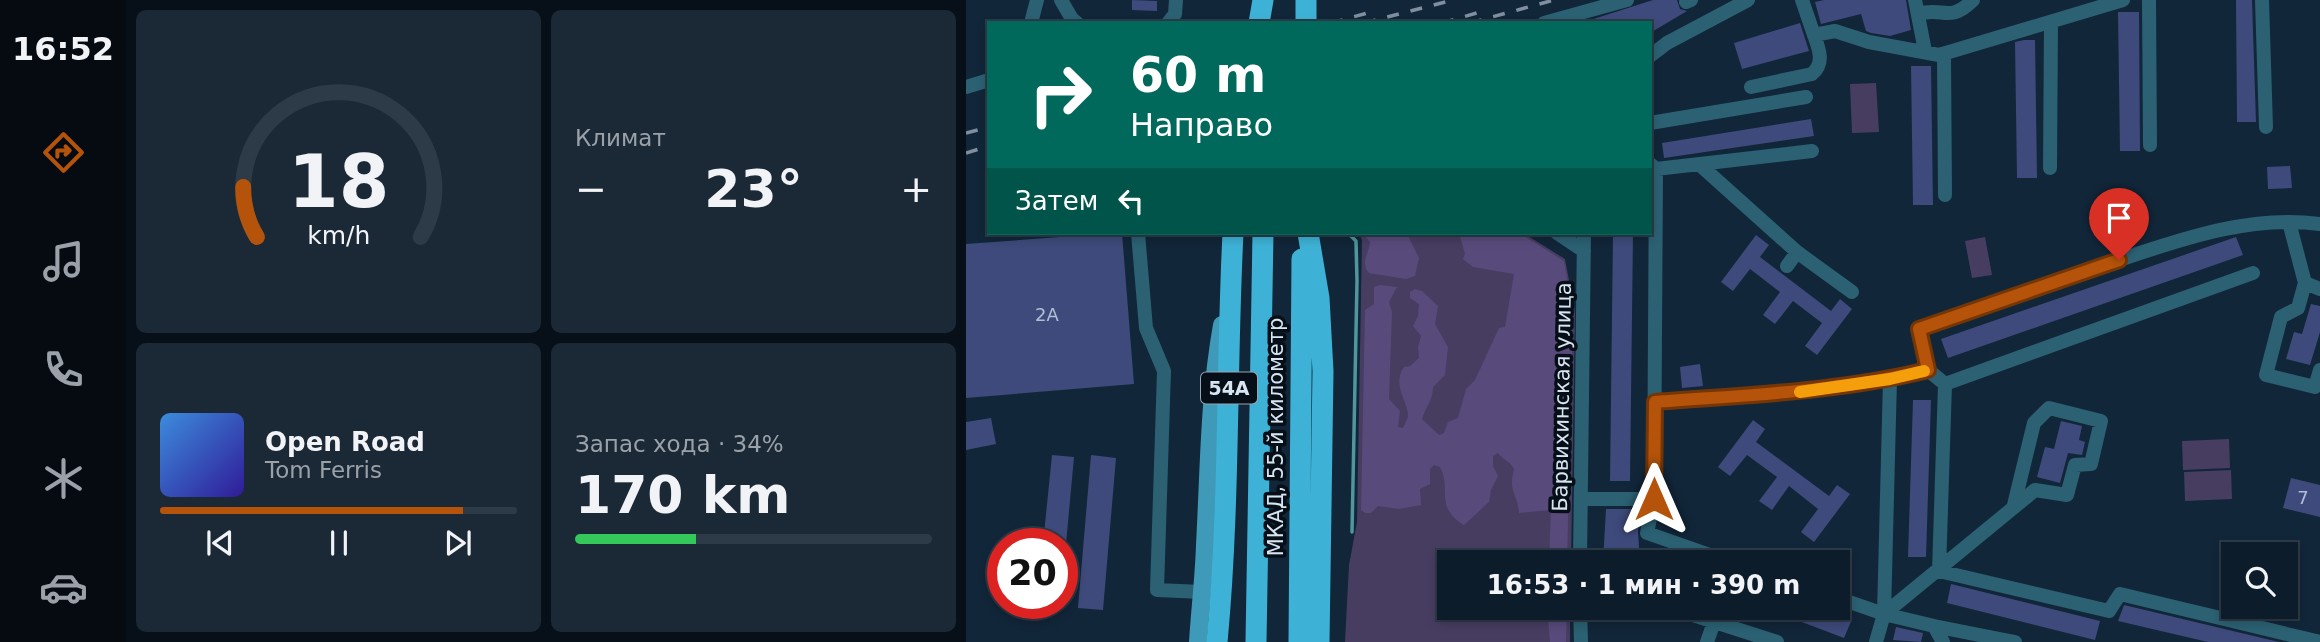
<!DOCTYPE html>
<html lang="ru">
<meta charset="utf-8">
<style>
:root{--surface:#0d1c2b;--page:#1b2937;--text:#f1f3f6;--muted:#9aa1a9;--line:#2d3a47;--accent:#b45309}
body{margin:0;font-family:"DejaVu Sans",sans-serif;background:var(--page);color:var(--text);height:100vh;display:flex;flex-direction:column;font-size:26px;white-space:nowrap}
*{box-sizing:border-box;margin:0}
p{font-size:23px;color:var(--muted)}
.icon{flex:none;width:38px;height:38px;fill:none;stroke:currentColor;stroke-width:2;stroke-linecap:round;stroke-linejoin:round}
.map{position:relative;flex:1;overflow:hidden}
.side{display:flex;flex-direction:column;gap:10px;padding:10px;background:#070f18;width:840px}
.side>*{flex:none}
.top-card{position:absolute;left:21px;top:21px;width:665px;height:214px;border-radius:0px;box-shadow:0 4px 10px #0003,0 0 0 2px var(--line);background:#00695c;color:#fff;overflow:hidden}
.buttons{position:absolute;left:1255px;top:542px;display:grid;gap:14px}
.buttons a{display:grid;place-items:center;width:77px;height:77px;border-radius:0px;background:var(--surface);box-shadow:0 4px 10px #0003,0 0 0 2px var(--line);font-size:35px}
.speed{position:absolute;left:21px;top:528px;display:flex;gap:14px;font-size:35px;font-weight:700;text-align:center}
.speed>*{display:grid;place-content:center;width:91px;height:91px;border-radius:50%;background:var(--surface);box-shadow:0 4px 10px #0003,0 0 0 2px var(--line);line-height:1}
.speed .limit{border:10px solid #d22;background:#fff;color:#111}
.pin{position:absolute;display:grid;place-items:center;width:60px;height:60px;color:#fff;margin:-72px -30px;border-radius:50% 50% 50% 0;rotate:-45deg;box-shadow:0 0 7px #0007}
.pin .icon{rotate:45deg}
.me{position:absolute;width:77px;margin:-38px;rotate:0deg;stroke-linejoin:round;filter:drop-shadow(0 0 5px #0008)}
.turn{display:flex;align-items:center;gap:24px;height:147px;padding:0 28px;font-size:32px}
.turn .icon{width:91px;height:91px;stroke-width:2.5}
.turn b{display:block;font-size:49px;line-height:60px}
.then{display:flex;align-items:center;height:66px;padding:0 28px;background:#0003;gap:14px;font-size:26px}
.big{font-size:52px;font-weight:700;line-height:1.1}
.side .tile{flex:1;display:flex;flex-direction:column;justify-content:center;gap:10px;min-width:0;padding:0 24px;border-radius:10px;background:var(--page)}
.side .dial{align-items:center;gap:0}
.dial svg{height:182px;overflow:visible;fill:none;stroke:var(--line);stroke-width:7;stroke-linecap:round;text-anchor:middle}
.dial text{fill:var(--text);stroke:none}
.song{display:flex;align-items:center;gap:21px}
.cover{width:84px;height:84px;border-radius:10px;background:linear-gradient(135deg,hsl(210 70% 55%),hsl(250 70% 35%))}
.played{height:7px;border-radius:4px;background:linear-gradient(90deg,var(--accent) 85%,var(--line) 85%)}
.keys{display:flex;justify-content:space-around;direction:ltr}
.heat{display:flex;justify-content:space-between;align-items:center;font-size:38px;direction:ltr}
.charge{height:10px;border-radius:5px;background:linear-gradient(90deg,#34c759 34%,var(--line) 0)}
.side .tiles{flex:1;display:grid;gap:10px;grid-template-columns:repeat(2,1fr)}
.trip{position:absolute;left:471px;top:550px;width:413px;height:70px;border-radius:0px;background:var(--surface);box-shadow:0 4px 10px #0003,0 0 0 2px var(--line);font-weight:700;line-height:70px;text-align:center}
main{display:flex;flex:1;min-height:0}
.tabs{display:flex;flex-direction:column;width:126px;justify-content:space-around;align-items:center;background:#050b11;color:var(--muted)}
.tabs .icon{width:49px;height:49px}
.tabs .current{color:var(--accent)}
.tabs b{font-size:32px;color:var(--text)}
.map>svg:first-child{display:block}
.green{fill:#473d61}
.forest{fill:#594a7c}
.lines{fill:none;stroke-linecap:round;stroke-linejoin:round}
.stream{stroke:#50969c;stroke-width:3.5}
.building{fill:#3e4a7b}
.minor{stroke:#2b6173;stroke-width:14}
.major{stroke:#3e9ab8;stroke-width:18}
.highway{stroke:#3eb2d6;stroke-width:21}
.rail{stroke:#7f8f9f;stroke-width:3.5;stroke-dasharray:12 12;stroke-linecap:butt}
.route-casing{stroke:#753606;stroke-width:18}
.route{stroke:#b45309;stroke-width:12}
.slow{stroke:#f59e0b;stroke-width:12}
.labels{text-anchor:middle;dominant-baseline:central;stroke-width:7;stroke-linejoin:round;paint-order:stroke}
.number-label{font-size:18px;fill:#b1bed4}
.shield{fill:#060f17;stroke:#98a4b0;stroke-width:2}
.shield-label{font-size:19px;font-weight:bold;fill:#d7e4f1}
.street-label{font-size:21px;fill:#d7e4f1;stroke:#060f17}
</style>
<main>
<nav class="tabs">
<b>16:52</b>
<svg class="icon current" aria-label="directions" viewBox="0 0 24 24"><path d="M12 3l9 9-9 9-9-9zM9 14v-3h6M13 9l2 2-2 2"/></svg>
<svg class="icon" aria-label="music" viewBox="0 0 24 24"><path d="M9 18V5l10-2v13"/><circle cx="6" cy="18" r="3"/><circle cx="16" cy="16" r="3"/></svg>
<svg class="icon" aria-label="phone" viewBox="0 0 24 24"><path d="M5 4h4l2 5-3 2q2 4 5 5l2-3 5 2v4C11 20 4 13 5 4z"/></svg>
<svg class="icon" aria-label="climate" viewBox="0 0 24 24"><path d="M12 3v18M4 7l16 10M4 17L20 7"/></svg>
<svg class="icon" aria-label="car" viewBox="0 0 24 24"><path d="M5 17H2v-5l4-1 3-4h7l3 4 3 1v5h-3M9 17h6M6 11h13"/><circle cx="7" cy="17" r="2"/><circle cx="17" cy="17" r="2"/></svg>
</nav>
<section class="side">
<div class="tiles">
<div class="tile dial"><svg viewBox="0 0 100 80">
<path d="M14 69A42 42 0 1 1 86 69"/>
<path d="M14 69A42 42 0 0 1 8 47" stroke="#b45309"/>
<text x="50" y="56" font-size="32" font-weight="700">18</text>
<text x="50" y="72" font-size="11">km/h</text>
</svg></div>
<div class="tile"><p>Климат</p>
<div class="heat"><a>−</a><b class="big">23°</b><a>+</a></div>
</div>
<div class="tile">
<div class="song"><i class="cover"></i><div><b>Open Road</b><p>Tom Ferris</p></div></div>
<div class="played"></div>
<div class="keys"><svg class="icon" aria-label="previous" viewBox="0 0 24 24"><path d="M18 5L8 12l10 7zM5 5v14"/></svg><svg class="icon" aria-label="pause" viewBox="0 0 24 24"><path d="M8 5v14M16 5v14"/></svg><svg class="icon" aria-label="next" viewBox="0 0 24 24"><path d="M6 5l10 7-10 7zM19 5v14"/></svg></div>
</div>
<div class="tile"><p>Запас хода · 34%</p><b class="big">170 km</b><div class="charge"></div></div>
</div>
</section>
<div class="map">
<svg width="1354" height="642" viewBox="0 0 1354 642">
<rect width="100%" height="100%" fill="#112639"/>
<path class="green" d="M 910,83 L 913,132 L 886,133 L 884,84 Z
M 393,233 L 557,233 L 599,259 L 609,312 L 605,562 L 483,562 L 483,607 L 604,607 L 604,642 L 379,642 L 383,565 L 391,522 L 396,240 Z
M 1019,237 L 1026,275 L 1006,278 L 999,241 Z
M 1263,439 L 1264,468 L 1217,470 L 1216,441 Z
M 1265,470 L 1266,499 L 1219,501 L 1218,472 Z"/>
<path class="forest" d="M 396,233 L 444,233 L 443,238 L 453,258 L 449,276 L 440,279 L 403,273 C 394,262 403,254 404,242 Z
M 493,233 L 553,233 L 598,261 L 607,312 L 601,562 L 583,562 L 585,510 L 553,513 C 551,491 542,493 548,469 C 544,461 537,460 532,453 L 527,456 L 527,466 L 532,476 L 525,490 L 523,502 L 498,525 C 468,507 486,489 474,467 L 468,465 L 464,469 L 464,484 L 454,489 L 455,505 L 433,509 L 412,506 L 405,513 L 399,513 L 395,510 L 399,310 L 408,304 L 408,287 L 414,285 L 431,287 L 423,302 L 426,312 L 423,399 L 434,411 L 432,427 L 437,428 C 438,426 441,419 442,417 C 443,402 425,385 438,367 L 444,366 L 453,358 L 452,347 L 455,336 L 447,326 L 452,316 L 453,304 L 444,298 L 444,292 L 449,289 L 456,291 L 472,306 L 469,324 L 482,347 L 479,375 L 467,387 C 467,400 460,406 456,419 L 473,435 L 478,433 L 482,422 L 492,418 L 500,389 L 509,380 L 533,328 L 539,327 L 548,274 L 507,267 L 497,259 L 499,254 Z
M 581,607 L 601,607 L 600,642 L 584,642 Z"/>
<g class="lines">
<path class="stream" d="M 382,233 L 390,241 L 391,281 L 386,532"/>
</g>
<path class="building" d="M 166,0 L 191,1 L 191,11 L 166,10 Z
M 687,0 L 711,0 L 714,9 L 721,11 L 684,33 L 684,23 L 615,23 Z
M 858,0 L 940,0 L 945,30 L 924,36 L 905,33 L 900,31 L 895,14 L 855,24 L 849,2 Z
M 1270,0 L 1286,0 L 1290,122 L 1271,122 Z
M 1152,12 L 1173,12 L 1174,151 L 1154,151 Z
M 834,23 L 843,51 L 776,69 L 768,43 Z
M 1058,40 L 1069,40 L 1071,178 L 1051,178 L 1049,42 Z
M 945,66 L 965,66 L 967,205 L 947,205 Z
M 845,119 L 848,136 L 698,158 L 696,143 Z
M 1324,166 L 1326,188 L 1302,189 L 1301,167 Z
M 93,233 L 156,233 L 168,384 L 0,398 L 0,244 L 94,237 Z
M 647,233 L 667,233 L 664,481 L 644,481 Z
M 790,235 L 803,245 L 794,257 L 815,273 L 865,311 L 874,299 L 886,309 L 851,355 L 839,346 L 856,323 L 827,301 L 809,324 L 797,315 L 814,292 L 784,269 L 767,291 L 755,282 Z
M 1270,237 L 1277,255 L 982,358 L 975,339 Z
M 1345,304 L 1354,306 L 1354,332 L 1344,365 L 1320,359 L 1328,332 L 1336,334 Z
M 734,364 L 737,386 L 716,388 L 714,367 Z
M 947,400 L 965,400 L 960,557 L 942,557 Z
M 25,418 L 30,444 L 0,450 L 0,422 Z
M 787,420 L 799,429 L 790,442 L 863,496 L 871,485 L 884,494 L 848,542 L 835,532 L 852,509 L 823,486 L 806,510 L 793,501 L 811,477 L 781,455 L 764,476 L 752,467 Z
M 1095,421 L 1116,426 L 1113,440 L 1119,442 L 1116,455 L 1102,453 L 1094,483 L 1071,477 L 1079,447 L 1088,449 Z
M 86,455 L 108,457 L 100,544 L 77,544 Z
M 125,455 L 150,458 L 137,610 L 112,608 Z
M 1325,478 L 1354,485 L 1354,517 L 1317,508 Z
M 640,509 L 674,509 L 672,532 L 674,562 L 637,562 Z
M 985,584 L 1134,621 L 1129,640 L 981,603 Z
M 1158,605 L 1313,642 L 1242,642 L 1152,621 Z
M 855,607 L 886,619 L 878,638 L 799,608 Z
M 930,627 L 957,633 L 955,642 L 927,640 Z"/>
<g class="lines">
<path class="minor" d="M 95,0 L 106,19 L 111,23
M 836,0 L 848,35 L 869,31 L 903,42 L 973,55 L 1157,0
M 949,0 L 959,51
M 1183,0 L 1184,145
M 1296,0 L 1300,127
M 720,2 L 725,0
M 952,14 C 977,6 983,24 1007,0
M 65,23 L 71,0
M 202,23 L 209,14 L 210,0
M 578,23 L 661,0
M 978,54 L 979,195
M 684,56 L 701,43 L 782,0
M 0,87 L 23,80
M 785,87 L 846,74 C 859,63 853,49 848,35
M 684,123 L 840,97
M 684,164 L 690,169 L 688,499
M 734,165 L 831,252 L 886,292
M 1084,168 L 1085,22
M 690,169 L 846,151
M 1323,222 L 1339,283 L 1332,308 L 1315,317 L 1300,375 L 1349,387 L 1354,370
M 172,233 L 180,328 L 198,371 L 191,590 L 236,592
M 591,233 L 618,251
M 821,266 L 831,252
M 1339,283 L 1354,289
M 979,384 L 1287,273
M 689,402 C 780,396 872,391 962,370
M 616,499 L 688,499 L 681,533 L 764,562
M 614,562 L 618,233
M 973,571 L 979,384 L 962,370 L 953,329 C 1013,307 1074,286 1135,266 C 1205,243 1279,214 1354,224
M 973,571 L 1143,611 L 1154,594 L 1354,642
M 872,598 L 918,614 L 968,626 L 977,642
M 614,607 L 615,642
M 702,607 L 811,642
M 918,614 L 1069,490 L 1101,495 L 1109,465 L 1125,464 L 1135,421 L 1083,408 L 1068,423 L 1048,505
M 968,626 L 1049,642
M 741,642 L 748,622
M 910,642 L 918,614 L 924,379"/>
<path class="major" d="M 232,642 C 234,610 238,577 239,545 C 243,471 243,398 256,325"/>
<path class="highway" d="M 293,23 L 297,0
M 340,23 L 340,0
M 342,233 L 353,298 L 357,371 L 353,642
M 251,642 C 264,506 260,369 267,233
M 290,642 L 297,233
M 333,642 L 336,259"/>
<path class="rail" d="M 365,23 L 409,11
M 398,23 L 487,0
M 476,23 L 514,12
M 504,23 L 588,0
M 0,133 L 23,127
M 0,153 L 23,146"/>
</g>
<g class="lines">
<g class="route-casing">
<path id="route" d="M 688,499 L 689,402 C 780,395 872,392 962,370 L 953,329 L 1153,260"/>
</g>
<use href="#route" class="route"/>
<path class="slow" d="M 834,392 L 924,379 L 958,371"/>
</g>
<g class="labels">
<g class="number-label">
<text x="81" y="314">2А</text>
<text x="1337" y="497">7</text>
</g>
<rect class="shield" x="235" y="372.5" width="56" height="31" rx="5"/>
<g class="shield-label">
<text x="263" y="388">54А</text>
</g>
<g class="street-label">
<text transform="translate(596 397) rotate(-89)">Барвихинская улица</text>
<text transform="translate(310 437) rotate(-90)">МКАД, 55-й километр</text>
</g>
</g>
</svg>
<div class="buttons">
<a><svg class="icon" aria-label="search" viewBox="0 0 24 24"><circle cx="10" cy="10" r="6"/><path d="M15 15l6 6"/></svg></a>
</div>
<div class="speed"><div class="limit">20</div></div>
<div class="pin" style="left:1153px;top:260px;background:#d93025"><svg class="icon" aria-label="arrive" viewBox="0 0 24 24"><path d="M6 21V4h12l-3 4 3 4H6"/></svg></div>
<svg class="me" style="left:688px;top:499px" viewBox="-20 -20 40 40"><path d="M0-17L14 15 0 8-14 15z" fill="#b45309" stroke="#fff" stroke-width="4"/></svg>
<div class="trip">16:53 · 1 мин · 390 m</div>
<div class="top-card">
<div class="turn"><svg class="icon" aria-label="right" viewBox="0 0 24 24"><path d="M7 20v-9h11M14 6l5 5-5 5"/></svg><div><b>60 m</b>Направо</div></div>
<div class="then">Затем<svg class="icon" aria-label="left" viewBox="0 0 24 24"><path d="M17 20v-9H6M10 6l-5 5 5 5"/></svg></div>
</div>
</div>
</main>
